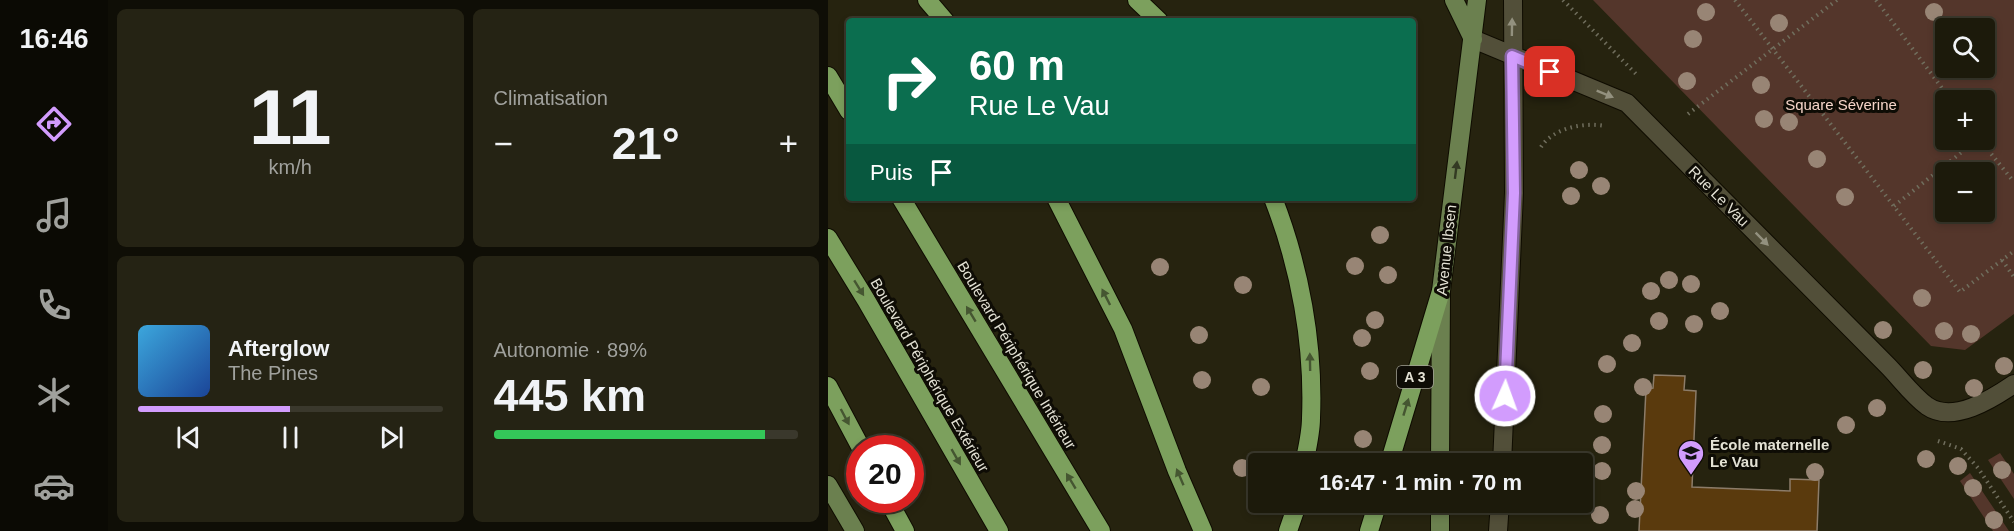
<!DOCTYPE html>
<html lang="fr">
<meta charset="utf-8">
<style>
:root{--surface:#1c1a0b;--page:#252314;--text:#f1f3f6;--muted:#a0a19d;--line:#3a382c;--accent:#d29cfd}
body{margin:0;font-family:Arial,sans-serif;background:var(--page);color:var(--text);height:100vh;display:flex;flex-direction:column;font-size:22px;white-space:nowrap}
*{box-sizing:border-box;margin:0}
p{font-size:20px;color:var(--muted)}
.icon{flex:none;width:33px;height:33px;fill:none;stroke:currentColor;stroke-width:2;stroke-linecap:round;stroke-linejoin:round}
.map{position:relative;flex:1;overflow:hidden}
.side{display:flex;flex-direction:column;gap:9px;padding:9px;background:#0f0e06;width:720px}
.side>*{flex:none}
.guide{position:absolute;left:18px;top:18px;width:570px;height:183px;border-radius:6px;box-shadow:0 3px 9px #0003,0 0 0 2px var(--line);background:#0b6e4f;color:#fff;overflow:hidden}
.tools{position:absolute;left:1107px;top:18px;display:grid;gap:12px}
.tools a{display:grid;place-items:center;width:60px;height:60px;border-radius:6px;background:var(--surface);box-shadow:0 3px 9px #0003,0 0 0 2px var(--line);font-size:30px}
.speed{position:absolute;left:18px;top:435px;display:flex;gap:12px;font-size:30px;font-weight:700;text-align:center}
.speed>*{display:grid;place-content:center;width:78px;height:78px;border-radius:50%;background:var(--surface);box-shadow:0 3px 9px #0003,0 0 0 2px var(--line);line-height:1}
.speed .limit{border:9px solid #d22;background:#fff;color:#111}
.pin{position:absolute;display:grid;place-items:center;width:51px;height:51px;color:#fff;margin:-26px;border-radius:12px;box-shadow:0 3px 9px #0006}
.me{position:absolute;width:66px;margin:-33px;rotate:2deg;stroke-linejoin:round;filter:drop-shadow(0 0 4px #0008)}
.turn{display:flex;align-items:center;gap:21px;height:126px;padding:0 24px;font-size:27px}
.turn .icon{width:78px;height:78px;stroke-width:2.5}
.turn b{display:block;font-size:42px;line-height:51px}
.then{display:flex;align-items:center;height:57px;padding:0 24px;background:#0003;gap:12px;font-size:22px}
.big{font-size:45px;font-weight:700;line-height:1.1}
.side .widget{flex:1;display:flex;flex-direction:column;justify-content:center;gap:9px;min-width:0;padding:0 21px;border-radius:9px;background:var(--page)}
.side .dial{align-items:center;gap:0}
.dial b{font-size:78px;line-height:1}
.song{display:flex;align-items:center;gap:18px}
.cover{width:72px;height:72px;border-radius:9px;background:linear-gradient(135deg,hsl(200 70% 55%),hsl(220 70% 35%))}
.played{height:6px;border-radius:3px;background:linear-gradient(90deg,var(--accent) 50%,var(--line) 50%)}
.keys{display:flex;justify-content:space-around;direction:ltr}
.heat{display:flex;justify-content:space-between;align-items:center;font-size:33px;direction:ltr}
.charge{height:9px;border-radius:4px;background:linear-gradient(90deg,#34c759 89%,var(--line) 0)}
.side .tiles{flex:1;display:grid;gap:9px;grid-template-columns:repeat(2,1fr)}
.trip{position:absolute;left:420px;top:453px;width:345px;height:60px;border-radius:6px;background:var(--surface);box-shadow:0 3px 9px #0003,0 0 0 2px var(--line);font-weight:700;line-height:60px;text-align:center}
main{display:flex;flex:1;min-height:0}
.tab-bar{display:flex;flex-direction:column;width:108px;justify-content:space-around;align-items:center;background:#0b0a04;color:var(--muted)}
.tab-bar .icon{width:42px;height:42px}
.tab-bar .selected{color:var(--accent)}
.tab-bar b{font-size:27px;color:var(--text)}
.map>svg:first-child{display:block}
.green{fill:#54362b;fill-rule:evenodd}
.building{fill:#5a3a0d;stroke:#8c7c69;stroke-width:1.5}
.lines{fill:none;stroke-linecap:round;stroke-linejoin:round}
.minor-casing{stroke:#0f0c00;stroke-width:20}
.major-casing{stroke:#0f0c00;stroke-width:20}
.highway-casing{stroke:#0f0c00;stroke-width:20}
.path{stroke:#706e5d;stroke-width:4;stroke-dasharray:1.5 4.5;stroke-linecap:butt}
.minor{stroke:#524f39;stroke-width:18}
.major{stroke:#6b804f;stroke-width:18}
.highway{stroke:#7ca05d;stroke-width:18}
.tree{fill:#988575}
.oneway{fill:#93917f}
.oneway2{fill:#333a23}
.oneway3{fill:#455631}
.route-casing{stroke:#8865a4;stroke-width:15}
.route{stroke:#d29cfd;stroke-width:10}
.labels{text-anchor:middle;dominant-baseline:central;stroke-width:6;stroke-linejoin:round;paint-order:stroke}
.shield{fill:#0e0c05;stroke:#a3a196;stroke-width:1.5}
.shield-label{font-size:14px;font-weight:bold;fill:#e3e1d4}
.park-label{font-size:15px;fill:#f6d5c9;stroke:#0e0c05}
.street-label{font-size:15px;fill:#e3e1d4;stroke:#0e0c05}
.poi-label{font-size:15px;font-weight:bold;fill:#e3e1d4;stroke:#0e0c05;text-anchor:start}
</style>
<main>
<nav class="tab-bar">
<b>16:46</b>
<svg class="icon selected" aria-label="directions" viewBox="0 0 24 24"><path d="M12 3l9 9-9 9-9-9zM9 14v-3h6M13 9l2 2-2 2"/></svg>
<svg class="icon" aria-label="music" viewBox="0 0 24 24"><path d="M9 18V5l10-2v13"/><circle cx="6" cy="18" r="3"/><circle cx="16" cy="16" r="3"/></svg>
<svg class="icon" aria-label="phone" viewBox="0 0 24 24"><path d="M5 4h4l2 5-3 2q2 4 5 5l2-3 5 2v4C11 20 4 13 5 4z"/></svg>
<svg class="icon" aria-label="climate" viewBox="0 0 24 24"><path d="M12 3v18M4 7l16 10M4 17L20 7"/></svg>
<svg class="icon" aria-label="car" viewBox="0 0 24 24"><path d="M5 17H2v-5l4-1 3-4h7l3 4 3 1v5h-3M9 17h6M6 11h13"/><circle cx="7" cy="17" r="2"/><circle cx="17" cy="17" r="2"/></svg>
</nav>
<section class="side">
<div class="tiles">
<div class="widget dial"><b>11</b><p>km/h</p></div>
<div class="widget"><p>Climatisation</p>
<div class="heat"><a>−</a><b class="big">21°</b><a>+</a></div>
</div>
<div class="widget">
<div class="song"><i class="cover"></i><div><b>Afterglow</b><p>The Pines</p></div></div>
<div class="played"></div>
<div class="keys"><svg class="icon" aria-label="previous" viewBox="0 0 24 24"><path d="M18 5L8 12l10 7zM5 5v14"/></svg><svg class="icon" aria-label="pause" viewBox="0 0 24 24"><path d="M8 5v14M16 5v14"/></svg><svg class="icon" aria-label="next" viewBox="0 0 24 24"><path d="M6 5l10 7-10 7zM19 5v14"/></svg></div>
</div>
<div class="widget"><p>Autonomie · 89%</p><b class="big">445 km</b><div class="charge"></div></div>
</div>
</section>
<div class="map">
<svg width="1186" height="531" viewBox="0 0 1186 531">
<rect width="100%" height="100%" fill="#26230f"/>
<path class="green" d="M 765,0 L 1186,0 L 1186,314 L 1137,350 L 1103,346 ZM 1156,28 L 1156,68 L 1118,68 L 1118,28 ZM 1118,100 L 1156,100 L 1156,140 L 1118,140 ZM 1156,172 L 1156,212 L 1118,212 L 1118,172 Z
M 1172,453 L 1186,474 L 1186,499 L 1160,460 Z
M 1142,473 L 1181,531 L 1165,531 L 1132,481 Z"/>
<path class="building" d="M 826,375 L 857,376 L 856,390 L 868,391 L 864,487 L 962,491 L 962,479 L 991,480 L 989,531 L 811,531 L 818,389 L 825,388 Z"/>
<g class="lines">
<g class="minor-casing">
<path id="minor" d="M 645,39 L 799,103 L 1059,365 C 1072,378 1084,395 1099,406 C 1125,424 1164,399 1186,384
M 674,464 L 686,193 L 685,0
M 670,531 L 672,502"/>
</g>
<g class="major-casing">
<path id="major" d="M 626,0 L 645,39
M 612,464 L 613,291 L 649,0
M 0,485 L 27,531
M 612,531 L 612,502"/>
</g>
<g class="highway-casing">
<path id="highway" d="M 99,0 L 117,21
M 309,0 L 331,21
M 0,76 L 21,111
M 73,198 L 273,531
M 228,198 L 295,329 L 349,471 L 375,531
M 445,198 C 472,267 486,344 483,418 C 483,433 479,449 476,464
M 0,238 L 38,300 L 171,531
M 0,386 L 33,448
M 561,464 L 613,291
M 60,500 L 77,531
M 460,531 L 470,502
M 541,531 L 550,502"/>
</g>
<path class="path" d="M 735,0 L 810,76
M 907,0 L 1132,292 L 1186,251
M 1048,0 L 1123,100
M 860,114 L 1009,0
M 1152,140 L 1186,182
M 713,147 C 725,128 756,122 777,126
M 1066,206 L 1149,140
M 1174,260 L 1186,277
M 1110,441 L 1133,449 L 1150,468 L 1186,522"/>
<use href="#minor" class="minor"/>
<use href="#major" class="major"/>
<use href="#highway" class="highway"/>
</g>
<g class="tree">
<circle cx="878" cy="12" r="9"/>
<circle cx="1106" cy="12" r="9"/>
<circle cx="951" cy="23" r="9"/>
<circle cx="865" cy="39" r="9"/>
<circle cx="859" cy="81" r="9"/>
<circle cx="933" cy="85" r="9"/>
<circle cx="936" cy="119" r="9"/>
<circle cx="961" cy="122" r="9"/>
<circle cx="989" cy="159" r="9"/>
<circle cx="751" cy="170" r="9"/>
<circle cx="773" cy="186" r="9"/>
<circle cx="743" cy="196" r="9"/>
<circle cx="1017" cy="197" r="9"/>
<circle cx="552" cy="235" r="9"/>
<circle cx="527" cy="266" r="9"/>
<circle cx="332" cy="267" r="9"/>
<circle cx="560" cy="275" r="9"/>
<circle cx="841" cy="280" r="9"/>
<circle cx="863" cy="284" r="9"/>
<circle cx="415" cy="285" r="9"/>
<circle cx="823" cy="291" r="9"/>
<circle cx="1094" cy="298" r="9"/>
<circle cx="892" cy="311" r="9"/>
<circle cx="547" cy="320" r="9"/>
<circle cx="831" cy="321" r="9"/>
<circle cx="866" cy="324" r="9"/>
<circle cx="1055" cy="330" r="9"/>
<circle cx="1116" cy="331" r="9"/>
<circle cx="1143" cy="334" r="9"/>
<circle cx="371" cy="335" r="9"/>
<circle cx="534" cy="338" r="9"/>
<circle cx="804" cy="343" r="9"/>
<circle cx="779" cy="364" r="9"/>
<circle cx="1176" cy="366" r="9"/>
<circle cx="1095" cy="370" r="9"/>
<circle cx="542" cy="371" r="9"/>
<circle cx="374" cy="380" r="9"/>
<circle cx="433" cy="387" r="9"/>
<circle cx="815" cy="387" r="9"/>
<circle cx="1146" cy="388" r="9"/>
<circle cx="1049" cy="408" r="9"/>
<circle cx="775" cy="414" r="9"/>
<circle cx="1018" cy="425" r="9"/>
<circle cx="535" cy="439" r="9"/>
<circle cx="774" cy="445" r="9"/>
<circle cx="1098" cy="459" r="9"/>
<circle cx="1130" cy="466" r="9"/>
<circle cx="414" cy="468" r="9"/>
<circle cx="1174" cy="470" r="9"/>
<circle cx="774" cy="471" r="9"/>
<circle cx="987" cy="472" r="9"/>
<circle cx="1145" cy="488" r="9"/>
<circle cx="808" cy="491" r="9"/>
<circle cx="807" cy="509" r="9"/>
<circle cx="772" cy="515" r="9"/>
<circle cx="1166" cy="520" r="9"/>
</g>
<defs><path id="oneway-solid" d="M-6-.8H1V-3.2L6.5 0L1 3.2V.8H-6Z" transform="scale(1.5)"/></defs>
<g class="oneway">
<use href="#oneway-solid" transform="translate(684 27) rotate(-89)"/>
<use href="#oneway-solid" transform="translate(777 94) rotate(22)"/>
<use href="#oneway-solid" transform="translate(934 239) rotate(45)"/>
</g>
<use class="oneway2" href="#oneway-solid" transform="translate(628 170) rotate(-83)"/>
<g class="oneway3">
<use href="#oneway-solid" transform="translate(31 288) rotate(58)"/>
<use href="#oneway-solid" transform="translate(278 297) rotate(-117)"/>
<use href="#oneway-solid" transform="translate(143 314) rotate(-121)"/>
<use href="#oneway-solid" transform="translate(482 362) rotate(-91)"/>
<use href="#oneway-solid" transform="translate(578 407) rotate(-73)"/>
<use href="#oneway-solid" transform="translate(17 417) rotate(62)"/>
<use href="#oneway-solid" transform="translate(128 457) rotate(60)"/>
<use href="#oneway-solid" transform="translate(352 477) rotate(-113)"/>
<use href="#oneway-solid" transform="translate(243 481) rotate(-121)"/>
</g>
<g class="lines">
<g class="route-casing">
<path id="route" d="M 677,396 L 686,193 L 684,56 L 722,72"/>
</g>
<use href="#route" class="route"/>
</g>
<defs>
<g id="school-pin" transform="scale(1.35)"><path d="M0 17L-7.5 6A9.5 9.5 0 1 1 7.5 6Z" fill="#d29cfd" stroke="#0e0c05"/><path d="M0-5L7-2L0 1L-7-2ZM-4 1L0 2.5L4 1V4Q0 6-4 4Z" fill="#111"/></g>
</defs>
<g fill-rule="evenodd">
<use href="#school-pin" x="863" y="453"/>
</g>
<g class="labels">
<rect class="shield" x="569" y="366" width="36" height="22" rx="4.5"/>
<g class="shield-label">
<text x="587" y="377">A 3</text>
</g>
<g class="park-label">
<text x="1013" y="104">Square Séverine</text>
</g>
<g class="street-label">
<text transform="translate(891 196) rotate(45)">Rue Le Vau</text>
<text transform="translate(618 250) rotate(-84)">Avenue Ibsen</text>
<text transform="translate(189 355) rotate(59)">Boulevard Périphérique Intérieur</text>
<text transform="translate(102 375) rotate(60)">Boulevard Périphérique Extérieur</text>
</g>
<g class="poi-label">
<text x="882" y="444">École maternelle<tspan x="882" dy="17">Le Vau</tspan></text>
</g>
</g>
</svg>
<div class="tools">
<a><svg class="icon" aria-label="search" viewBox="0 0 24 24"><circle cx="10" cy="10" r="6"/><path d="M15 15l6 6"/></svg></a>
<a>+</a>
<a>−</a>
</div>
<div class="speed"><div class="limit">20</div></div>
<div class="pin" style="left:722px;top:72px;background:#d93025"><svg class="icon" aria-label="arrive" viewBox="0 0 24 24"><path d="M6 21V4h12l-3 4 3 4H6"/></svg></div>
<svg class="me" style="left:677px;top:396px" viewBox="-20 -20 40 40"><circle r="17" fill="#d29cfd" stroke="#fff" stroke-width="3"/><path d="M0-11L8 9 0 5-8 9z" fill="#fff"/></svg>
<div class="trip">16:47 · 1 min · 70 m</div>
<div class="guide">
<div class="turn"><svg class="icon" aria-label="right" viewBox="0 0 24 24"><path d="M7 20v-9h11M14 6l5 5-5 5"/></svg><div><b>60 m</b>Rue Le Vau</div></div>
<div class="then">Puis<svg class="icon" aria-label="arrive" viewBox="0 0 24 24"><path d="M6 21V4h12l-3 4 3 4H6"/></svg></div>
</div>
</div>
</main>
